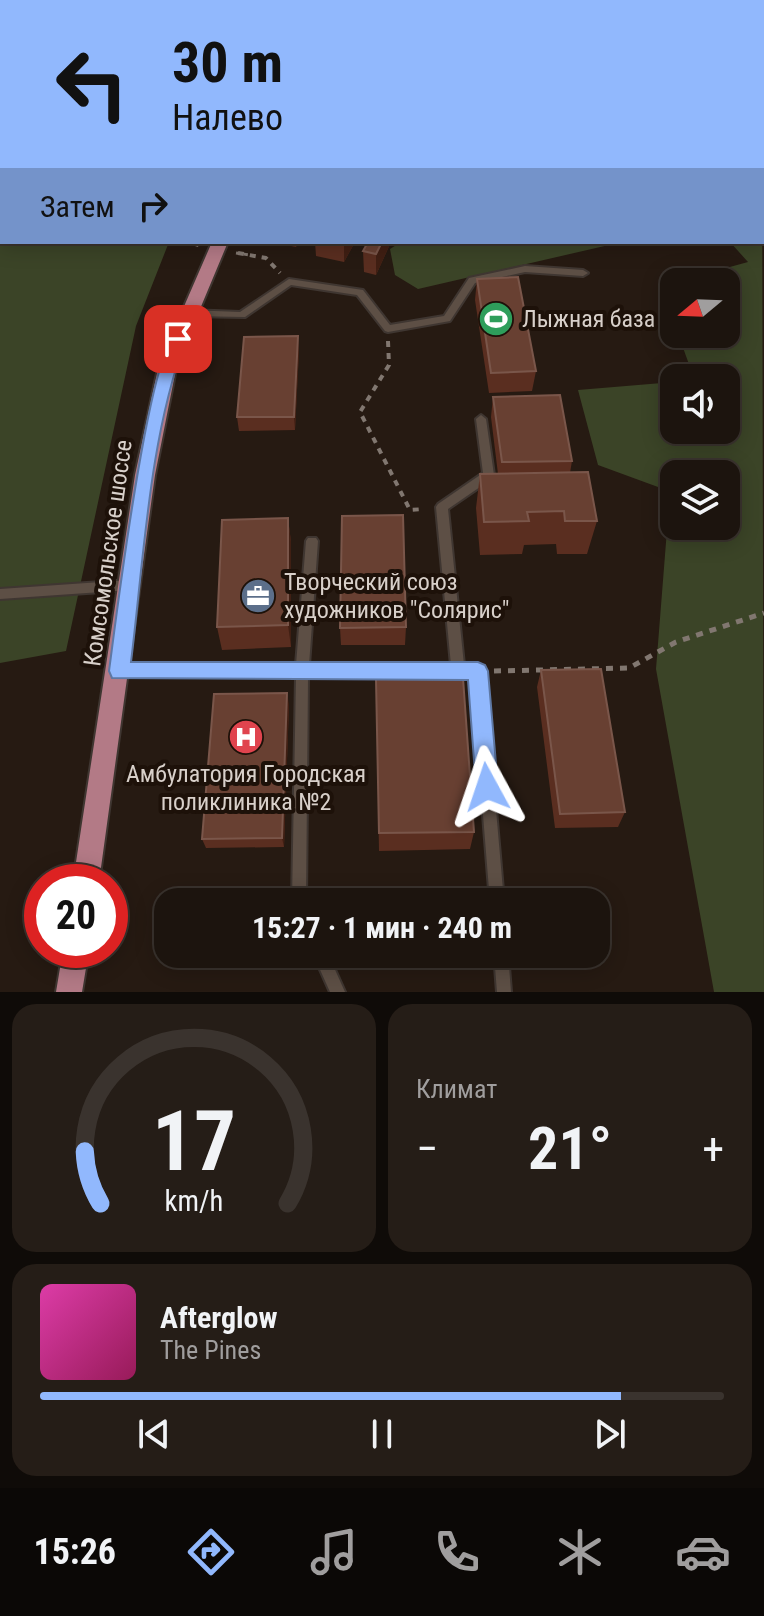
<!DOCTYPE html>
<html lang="ru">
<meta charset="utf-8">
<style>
:root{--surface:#1c140e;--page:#251d17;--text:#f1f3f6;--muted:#a09e9e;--line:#3a332e;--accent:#91b8fd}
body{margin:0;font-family:"Roboto Condensed",sans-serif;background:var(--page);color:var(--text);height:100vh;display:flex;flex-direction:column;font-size:30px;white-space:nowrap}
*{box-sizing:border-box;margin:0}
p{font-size:26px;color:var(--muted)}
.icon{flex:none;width:44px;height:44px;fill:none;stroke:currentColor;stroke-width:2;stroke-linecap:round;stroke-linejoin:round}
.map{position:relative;height:992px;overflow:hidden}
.drawer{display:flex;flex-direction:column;gap:12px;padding:12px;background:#0f0b08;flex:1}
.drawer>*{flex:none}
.banner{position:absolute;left:0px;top:0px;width:764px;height:244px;box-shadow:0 4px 20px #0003,0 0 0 2px var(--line);background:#91b8fd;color:#111;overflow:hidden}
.needle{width:52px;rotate:251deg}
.controls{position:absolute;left:660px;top:268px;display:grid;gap:16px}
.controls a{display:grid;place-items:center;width:80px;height:80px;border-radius:16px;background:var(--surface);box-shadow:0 4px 20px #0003,0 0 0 2px var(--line);font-size:40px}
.speed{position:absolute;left:24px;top:864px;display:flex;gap:16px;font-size:40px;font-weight:700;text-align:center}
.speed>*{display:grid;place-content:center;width:104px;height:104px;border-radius:50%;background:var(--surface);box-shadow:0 4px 20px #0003,0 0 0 2px var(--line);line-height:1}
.speed .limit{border:12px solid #d22;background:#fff;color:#111}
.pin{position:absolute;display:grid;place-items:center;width:68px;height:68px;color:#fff;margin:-34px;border-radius:16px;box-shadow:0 4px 12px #0006}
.me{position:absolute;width:88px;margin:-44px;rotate:355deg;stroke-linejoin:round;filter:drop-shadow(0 0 6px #0008)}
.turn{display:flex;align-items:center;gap:28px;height:168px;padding:0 40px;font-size:36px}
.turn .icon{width:104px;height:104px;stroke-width:2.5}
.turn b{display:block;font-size:56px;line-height:68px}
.then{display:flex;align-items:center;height:76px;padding:0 40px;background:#0003;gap:16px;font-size:30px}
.big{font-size:60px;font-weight:700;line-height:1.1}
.drawer .widget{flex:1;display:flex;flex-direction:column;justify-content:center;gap:12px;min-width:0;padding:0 28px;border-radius:24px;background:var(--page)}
.drawer .dial{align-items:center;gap:0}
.dial svg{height:208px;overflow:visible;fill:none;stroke:var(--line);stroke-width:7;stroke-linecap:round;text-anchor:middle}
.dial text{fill:var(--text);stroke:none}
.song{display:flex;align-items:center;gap:24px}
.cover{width:96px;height:96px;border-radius:12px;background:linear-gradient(135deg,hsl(320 70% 55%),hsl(330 70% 35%))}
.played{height:8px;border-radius:4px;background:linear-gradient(90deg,var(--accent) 85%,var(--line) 85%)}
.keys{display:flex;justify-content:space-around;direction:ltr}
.heat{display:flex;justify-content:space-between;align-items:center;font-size:44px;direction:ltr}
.drawer .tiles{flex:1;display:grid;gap:12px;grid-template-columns:1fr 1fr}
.widget:last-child{grid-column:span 2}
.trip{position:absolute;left:154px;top:888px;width:456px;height:80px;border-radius:24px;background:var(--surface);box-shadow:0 4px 20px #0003,0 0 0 2px var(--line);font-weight:700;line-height:80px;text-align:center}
.menu{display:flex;height:128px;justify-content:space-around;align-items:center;background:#0b0806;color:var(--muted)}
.menu .icon{width:56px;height:56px}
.menu .active{color:var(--accent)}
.menu b{font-size:36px;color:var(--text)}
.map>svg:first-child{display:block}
.green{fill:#3b4427;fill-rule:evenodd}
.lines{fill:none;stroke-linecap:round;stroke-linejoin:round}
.service-casing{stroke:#3f3631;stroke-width:4}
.tertiary-casing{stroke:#3f3631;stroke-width:4}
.primary-casing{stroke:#3f3631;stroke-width:4}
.path-far2{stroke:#817770;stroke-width:3;stroke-dasharray:4 4;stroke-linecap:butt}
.path-far1{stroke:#817770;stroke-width:4;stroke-dasharray:6 6;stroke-linecap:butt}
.path{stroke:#817770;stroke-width:5;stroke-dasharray:7 7;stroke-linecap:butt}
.service{fill:#5d4f45;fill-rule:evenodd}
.tertiary{fill:#5d4f45;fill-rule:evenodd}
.primary{fill:#b37a86;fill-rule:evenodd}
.wall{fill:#5a2e20}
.shaded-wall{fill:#401f13}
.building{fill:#684032;stroke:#7a564a;stroke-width:2}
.route{fill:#91b8fd;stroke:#5e78a4;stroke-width:2}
.labels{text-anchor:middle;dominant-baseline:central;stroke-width:8;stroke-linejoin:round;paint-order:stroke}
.poi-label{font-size:24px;fill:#d8d0ca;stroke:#1d1109;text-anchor:start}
.street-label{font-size:24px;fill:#d8d0ca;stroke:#1d1109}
</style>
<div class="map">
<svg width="764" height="992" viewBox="0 0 764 992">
<rect width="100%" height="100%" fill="#261a12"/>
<path class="green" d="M 535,0 L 764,0 L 764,91 L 762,2 Z
M 0,49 L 2,242 L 169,242 L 136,326 L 66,651 L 0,663 Z
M 762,126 L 764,992 L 714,992 L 656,669 L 668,517 L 658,487 L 598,465 L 578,390 L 674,382 L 674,430 L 726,430 L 726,378 L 694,378 L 678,334 L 726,334 L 726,282 L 675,282 L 748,262 L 730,242 L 762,242 ZM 726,474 L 726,526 L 674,526 L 674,474 Z
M 401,242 L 622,242 L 418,289 L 395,275 L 390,249 Z"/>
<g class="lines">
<g class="service-casing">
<path id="service" d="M 0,11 L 2,11 L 2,15 L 0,15 Z
M 525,266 L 583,270 L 588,273 L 583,276 L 525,272 L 475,283 L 450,321 L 388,332 L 385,331 L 357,295 L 291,285 L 245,317 L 188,316 L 183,313 L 188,310 L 240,312 L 289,279 L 363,290 L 390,325 L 444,316 L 469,278 Z
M 481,415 L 486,419 L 494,475 L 493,478 L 448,509 L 464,665 L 482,667 L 484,671 L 504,902 L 490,902 L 472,677 L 308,677 L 306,902 L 292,902 L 296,677 L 119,677 L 115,675 L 113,671 L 115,667 L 119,665 L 296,665 L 306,541 L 308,538 L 316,538 L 318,541 L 309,665 L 451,665 L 436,507 L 438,504 L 483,473 L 476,419 Z
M 130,580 L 134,581 L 136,585 L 134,589 L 130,590 L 0,599 L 0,589 Z
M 313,954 L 328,954 L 345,992 L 330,992 Z
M 494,954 L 508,954 L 511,992 L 497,992 Z"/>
</g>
<g class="tertiary-casing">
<path id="tertiary" d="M 498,0 L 515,0 L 517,2 L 500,2 Z
M 762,105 L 764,105 L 764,114 L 762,114 Z"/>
</g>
<g class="primary-casing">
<path id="primary" d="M 336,0 L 350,0 L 350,2 L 336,2 Z
M 212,242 L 228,242 L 177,364 L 155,475 L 99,882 L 73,882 L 135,475 L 159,364 Z
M 63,950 L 89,950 L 82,992 L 56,992 Z"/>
</g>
<path class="path-far2" d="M 187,242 L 200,246
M 236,253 L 250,255"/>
<path class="path-far1" d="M 238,253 L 266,258 L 280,273
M 388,341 L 389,365 L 360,412 L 410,510 L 424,509"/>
<path class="path" d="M 494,671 L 629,668 L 676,642 L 764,613"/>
<use href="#service" class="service"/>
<use href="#tertiary" class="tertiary"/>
<use href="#primary" class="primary"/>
</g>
<path class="wall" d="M 276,242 L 299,242 L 296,247 L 276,243 Z
M 315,242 L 355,242 L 344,262 L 316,256 Z
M 355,242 L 391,242 L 376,275 L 364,272 L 363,251 L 367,244 Z
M 477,279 L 536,371 L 532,391 L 489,393 L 475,300 Z
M 299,351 L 295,430 L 239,431 L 237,417 Z
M 493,397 L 572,461 L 570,473 L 597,521 L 587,554 L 557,554 L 556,544 L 524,545 L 522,554 L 480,555 L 476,508 L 480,474 L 498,474 L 491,417 Z
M 288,518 L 291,542 L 291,647 L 222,650 L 217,627 Z
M 406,627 L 405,645 L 341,645 L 340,628 Z
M 541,670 L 625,812 L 618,827 L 555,828 L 537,687 Z
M 376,679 L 474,832 L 470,849 L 379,851 Z
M 289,704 L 284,847 L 206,848 L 202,839 Z"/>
<path class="shaded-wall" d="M 344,242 L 355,242 L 344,262 Z
M 382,242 L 391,242 L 376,275 L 376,254 Z
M 298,336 L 299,351 L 295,430 L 294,417 Z
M 288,518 L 291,542 L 291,647 L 288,625 Z
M 287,693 L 289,704 L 284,847 L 282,838 Z"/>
<path class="building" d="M 368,242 L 382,242 L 376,254 L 363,251 Z
M 518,277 L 536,371 L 491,373 L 477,279 Z
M 298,336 L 294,417 L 237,417 L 244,337 Z
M 560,395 L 572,461 L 502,462 L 493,397 Z
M 588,472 L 597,521 L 565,521 L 564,511 L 527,512 L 529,521 L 484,522 L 480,474 Z
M 403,515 L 406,627 L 340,628 L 342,516 Z
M 288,518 L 288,625 L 217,627 L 222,520 Z
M 601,669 L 625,812 L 560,814 L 541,670 Z
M 463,678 L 474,832 L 379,833 L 376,679 Z
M 287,693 L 282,838 L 202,839 L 214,694 Z"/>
<path class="route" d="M 178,333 L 186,339 C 149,437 144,558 131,662 L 478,662 L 485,665 L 488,671 L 498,787 L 495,794 L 487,797 L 479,794 L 476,787 L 468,680 L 112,678 L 109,671 C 115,628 149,342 178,333 Z"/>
<defs>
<g id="stadium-disc" transform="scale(1.8)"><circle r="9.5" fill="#2e9e5b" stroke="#1d1109"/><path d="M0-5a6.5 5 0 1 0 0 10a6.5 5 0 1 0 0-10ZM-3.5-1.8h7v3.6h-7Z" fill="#fff"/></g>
<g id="office-disc" transform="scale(1.8)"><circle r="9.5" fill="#5c6f8a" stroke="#1d1109"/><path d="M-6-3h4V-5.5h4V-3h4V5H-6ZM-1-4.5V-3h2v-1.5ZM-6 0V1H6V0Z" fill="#fff"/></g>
<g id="hospital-disc" transform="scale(1.8)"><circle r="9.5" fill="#e0444e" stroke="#1d1109"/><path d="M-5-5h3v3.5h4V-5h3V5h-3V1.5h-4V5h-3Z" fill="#fff"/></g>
</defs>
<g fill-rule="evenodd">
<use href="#stadium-disc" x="496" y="319"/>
<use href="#office-disc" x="258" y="596"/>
<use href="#hospital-disc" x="246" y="737"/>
</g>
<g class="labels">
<g class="poi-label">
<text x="522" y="319">Лыжная база</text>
<text x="284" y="582">Творческий союз<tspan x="284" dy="28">художников "Солярис"</tspan></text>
<text x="246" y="774" text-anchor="middle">Амбулатория Городская<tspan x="246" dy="28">поликлиника №2</tspan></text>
</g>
<g class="street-label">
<text transform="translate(108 553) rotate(-82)">Комсомольское шоссе</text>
</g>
</g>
</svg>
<div class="controls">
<a><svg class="needle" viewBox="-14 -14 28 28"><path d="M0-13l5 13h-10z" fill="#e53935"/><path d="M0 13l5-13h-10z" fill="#a09e9e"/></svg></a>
<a><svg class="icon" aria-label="sound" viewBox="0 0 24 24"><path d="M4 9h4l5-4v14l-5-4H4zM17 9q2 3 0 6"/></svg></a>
<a><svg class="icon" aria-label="layers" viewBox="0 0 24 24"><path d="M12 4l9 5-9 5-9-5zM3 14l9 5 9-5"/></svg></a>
</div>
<div class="speed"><div class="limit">20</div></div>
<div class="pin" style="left:178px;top:339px;background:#d93025"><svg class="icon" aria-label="arrive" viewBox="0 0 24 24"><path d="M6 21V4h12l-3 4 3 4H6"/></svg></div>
<svg class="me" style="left:487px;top:787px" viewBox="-20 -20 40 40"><path d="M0-17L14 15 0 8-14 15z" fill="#91b8fd" stroke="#fff" stroke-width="4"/></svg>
<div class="trip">15:27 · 1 мин · 240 m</div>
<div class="banner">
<div class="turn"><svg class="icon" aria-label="left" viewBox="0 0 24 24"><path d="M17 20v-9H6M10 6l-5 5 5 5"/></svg><div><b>30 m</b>Налево</div></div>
<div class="then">Затем<svg class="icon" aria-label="right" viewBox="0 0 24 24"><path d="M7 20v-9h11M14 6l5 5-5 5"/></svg></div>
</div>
</div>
<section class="drawer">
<div class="tiles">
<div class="widget dial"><svg viewBox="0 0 100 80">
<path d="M14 69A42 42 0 1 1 86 69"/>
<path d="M14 69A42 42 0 0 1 8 49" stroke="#91b8fd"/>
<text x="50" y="56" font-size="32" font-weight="700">17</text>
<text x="50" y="72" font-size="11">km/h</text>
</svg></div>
<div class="widget"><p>Климат</p>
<div class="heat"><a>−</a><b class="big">21°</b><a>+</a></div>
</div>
<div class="widget">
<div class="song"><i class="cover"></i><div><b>Afterglow</b><p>The Pines</p></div></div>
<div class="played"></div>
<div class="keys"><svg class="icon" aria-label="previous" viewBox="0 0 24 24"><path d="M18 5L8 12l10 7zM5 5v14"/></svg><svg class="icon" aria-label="pause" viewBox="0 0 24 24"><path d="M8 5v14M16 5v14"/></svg><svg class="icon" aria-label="next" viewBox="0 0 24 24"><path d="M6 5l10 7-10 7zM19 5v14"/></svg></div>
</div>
</div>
</section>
<nav class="menu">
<b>15:26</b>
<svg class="icon active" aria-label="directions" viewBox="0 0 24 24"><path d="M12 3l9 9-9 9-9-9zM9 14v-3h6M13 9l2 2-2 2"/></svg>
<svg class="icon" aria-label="music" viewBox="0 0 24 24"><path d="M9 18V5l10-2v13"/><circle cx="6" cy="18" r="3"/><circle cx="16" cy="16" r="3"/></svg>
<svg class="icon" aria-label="phone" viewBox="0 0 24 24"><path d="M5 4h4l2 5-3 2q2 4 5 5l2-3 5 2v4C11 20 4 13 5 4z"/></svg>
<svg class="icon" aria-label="climate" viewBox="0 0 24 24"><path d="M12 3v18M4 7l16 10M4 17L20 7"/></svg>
<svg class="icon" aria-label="car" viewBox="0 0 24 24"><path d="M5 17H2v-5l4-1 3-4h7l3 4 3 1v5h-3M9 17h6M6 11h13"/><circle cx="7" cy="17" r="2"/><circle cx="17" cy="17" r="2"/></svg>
</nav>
